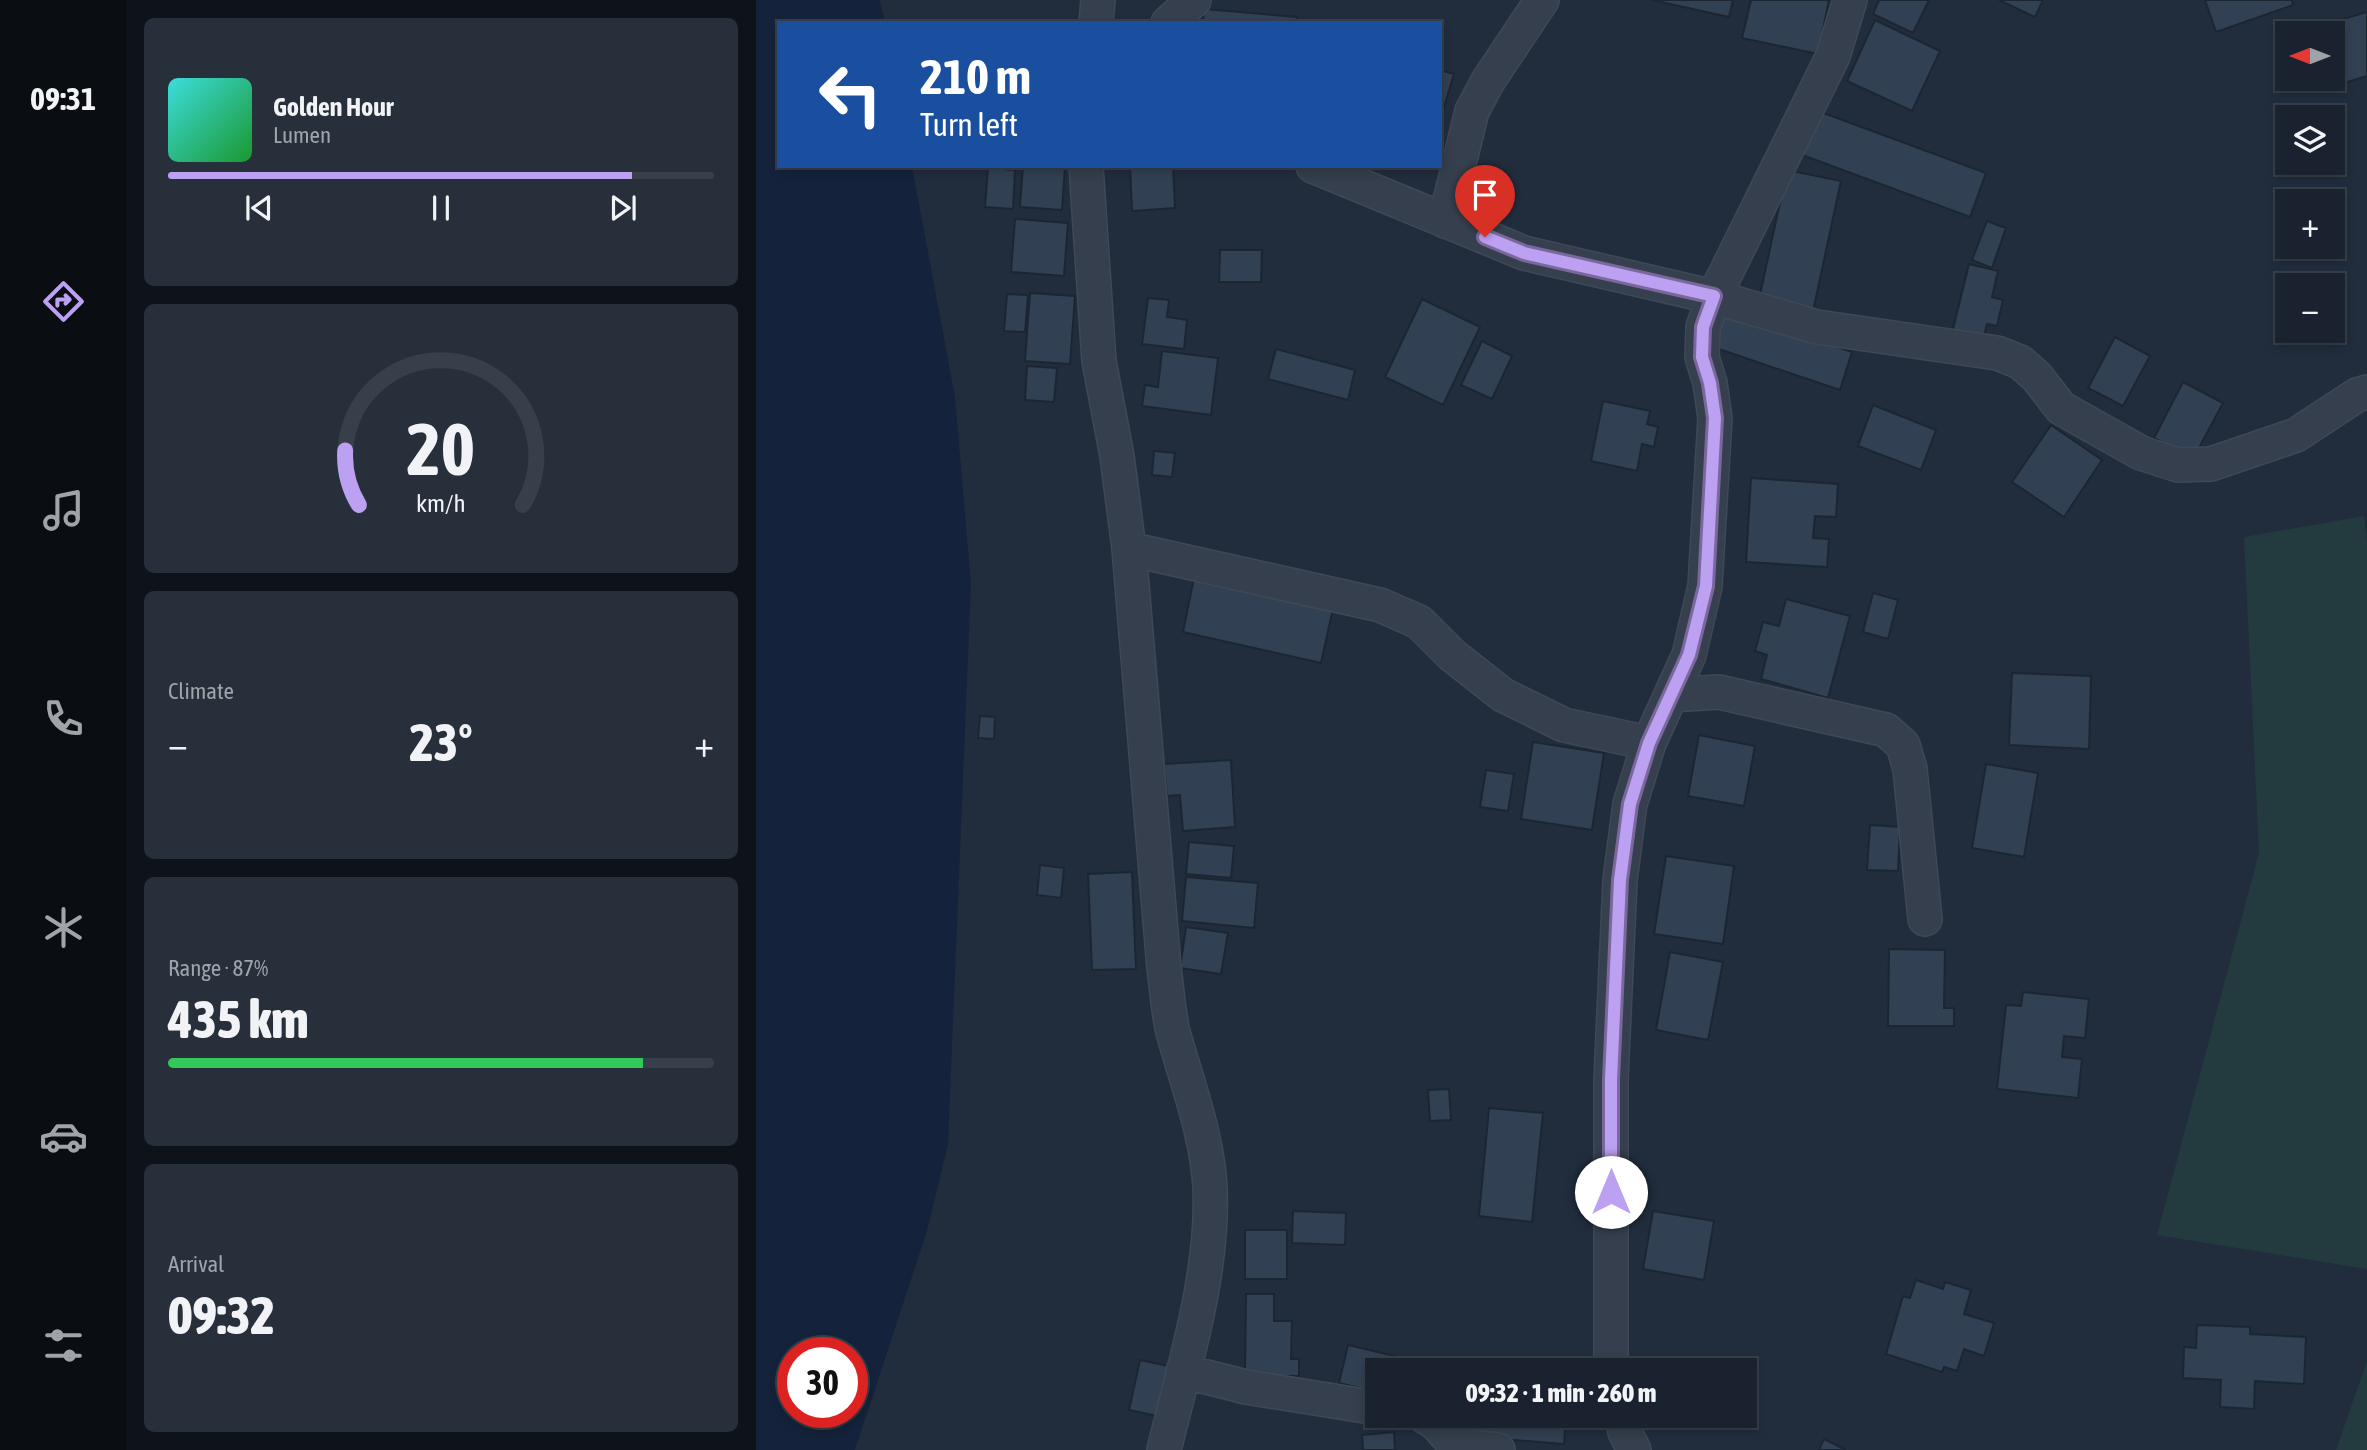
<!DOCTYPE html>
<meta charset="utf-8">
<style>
:root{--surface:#19222e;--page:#262f3a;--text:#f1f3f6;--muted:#9fa4aa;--line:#373f4a;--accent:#bca0f2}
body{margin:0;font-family:"Asap Condensed",sans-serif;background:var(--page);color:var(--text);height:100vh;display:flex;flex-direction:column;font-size:26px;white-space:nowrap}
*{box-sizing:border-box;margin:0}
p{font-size:23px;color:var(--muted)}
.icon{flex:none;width:38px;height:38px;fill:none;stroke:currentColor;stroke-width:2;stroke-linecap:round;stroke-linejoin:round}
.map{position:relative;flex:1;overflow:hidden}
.side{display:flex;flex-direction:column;gap:18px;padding:18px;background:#0e1319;width:630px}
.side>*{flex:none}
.top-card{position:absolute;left:21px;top:21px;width:665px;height:147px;border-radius:0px;box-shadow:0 4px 10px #0003,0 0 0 2px var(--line);background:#1a4fa0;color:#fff;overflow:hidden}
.needle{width:46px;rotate:270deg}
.controls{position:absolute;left:1519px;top:21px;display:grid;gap:14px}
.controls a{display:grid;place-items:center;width:70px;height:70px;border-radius:0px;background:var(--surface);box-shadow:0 4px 10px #0003,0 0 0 2px var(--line);font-size:35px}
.speed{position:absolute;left:21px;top:1337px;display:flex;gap:14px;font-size:35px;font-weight:700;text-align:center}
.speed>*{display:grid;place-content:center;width:91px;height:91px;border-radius:50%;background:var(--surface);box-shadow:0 4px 10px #0003,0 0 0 2px var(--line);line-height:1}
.speed .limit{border:10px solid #d22;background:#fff;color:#111}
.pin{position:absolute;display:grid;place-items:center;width:60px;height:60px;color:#fff;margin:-72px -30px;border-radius:50% 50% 50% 0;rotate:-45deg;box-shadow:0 0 7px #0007}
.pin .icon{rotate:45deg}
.me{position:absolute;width:77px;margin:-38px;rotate:0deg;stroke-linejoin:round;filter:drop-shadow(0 0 5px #0008)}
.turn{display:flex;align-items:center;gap:24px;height:147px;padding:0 28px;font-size:32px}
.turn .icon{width:91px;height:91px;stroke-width:2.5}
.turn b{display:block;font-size:49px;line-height:60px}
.big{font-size:52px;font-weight:800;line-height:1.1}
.side .tile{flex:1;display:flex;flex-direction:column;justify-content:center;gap:10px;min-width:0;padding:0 24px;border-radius:10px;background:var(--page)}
.side .dial{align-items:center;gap:0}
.dial svg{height:182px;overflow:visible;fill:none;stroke:var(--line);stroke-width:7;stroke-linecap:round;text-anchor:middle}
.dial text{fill:var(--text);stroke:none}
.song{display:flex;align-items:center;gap:21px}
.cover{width:84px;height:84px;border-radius:10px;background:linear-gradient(135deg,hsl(180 70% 55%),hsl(130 70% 35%))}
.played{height:7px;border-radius:4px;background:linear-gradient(90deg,var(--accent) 85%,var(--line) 85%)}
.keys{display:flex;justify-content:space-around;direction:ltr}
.heat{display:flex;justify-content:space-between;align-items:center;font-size:38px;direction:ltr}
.charge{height:10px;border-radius:5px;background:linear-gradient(90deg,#34c759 87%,var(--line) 0)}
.trip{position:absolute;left:609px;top:1358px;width:392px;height:70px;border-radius:0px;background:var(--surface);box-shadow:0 4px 10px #0003,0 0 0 2px var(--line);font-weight:800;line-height:70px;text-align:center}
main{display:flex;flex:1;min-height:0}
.tabs{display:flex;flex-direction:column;width:126px;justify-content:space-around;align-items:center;background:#0a0e12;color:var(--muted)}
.tabs .icon{width:49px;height:49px}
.tabs .current{color:var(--accent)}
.tabs b{font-size:32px;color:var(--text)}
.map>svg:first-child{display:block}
.green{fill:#233a3e}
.water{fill:#14233b;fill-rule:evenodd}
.building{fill:#324053;stroke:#1c2633;stroke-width:2}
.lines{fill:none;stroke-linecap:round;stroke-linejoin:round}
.minor-casing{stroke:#3e4856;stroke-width:36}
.minor{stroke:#353f4d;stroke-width:33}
.route-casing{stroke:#7a689d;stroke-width:18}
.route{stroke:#bca0f2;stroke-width:12}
</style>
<main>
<nav class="tabs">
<b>09:31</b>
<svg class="icon current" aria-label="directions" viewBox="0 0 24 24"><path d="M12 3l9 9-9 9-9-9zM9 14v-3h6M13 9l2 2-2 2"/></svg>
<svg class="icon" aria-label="music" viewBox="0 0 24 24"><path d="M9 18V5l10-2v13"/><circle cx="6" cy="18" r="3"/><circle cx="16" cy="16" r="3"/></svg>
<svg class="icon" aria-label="phone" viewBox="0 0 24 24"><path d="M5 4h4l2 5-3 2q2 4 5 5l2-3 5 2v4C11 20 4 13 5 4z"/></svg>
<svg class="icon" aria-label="climate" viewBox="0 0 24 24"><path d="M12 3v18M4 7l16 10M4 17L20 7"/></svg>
<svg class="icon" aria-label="car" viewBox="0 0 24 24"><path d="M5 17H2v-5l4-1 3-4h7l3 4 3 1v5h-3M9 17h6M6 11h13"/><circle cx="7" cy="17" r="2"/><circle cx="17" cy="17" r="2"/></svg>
<svg class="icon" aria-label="filters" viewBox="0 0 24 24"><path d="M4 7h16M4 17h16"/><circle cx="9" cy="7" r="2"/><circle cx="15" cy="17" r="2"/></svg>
</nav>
<section class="side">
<div class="tile">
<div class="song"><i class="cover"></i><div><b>Golden Hour</b><p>Lumen</p></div></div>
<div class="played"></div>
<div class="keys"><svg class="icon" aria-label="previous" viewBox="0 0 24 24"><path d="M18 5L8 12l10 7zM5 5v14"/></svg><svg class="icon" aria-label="pause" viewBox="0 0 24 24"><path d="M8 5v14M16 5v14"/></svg><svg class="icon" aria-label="next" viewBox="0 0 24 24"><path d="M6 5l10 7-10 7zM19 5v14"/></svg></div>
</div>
<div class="tile dial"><svg viewBox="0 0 100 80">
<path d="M14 69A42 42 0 1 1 86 69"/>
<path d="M14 69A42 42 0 0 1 8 45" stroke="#bca0f2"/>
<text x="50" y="56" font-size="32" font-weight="700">20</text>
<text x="50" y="72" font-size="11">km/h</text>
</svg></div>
<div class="tile"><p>Climate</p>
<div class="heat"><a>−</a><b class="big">23°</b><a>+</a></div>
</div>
<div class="tile"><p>Range · 87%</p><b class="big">435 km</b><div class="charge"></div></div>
<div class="tile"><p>Arrival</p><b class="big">09:32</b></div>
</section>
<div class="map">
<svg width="1611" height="1450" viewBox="0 0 1611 1450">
<rect width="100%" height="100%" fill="#212d3d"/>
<path class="green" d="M 1608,516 L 1611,540 L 1611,1269 L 1401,1235 L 1503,853 L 1488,537 Z
M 1611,1361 L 1611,1450 L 1580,1450 Z"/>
<path class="water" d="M 0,0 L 124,0 L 129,23 L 23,23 L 23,166 L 156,166 L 199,397 L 215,584 L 192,1144 L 171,1231 L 99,1450 L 0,1450 ZM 37,1353 L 96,1353 L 96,1412 L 37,1412 Z"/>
<path class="building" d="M 896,0 L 977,0 L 973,17 Z
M 995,0 L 1073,0 L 1062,54 L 986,38 Z
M 1123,0 L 1173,0 L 1157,33 L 1117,14 Z
M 1243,0 L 1287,0 L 1279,17 Z
M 1449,0 L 1536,0 L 1537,5 L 1460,32 Z
M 448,9 L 541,17 L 541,23 L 434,23 L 434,19 L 447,20 Z
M 1611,12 L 1611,76 L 1565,90 L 1562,79 L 1577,79 L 1577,33 L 1548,33 L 1548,31 Z
M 1119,20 L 1184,51 L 1156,111 L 1091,81 Z
M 684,70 L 698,74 L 685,117 L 684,117 Z
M 1062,111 L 1230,173 L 1214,217 L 1046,155 Z
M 267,166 L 309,166 L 306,210 L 264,207 Z
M 374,166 L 417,166 L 419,208 L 376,211 Z
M 232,168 L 259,170 L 257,209 L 229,207 Z
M 1031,170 L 1085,181 L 1056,316 L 1002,304 Z
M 259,219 L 312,223 L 308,276 L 255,272 Z
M 1231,221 L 1250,228 L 1236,268 L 1216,260 Z
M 464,250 L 506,250 L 505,282 L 463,282 Z
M 1213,264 L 1242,271 L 1236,297 L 1247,300 L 1241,326 L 1231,324 L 1226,345 L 1195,337 Z
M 274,293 L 319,296 L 314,364 L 269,361 Z
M 251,294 L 272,295 L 269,332 L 248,331 Z
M 392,298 L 413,300 L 411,317 L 431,320 L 428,349 L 386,344 Z
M 666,299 L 724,327 L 687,405 L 629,377 Z
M 970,309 L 1096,352 L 1084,390 L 957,347 Z
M 1359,337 L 1394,356 L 1367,406 L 1332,388 Z
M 726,341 L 756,356 L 736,399 L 705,385 Z
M 520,349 L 599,370 L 592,400 L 512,379 Z
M 406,351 L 462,358 L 455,415 L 386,406 L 389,385 L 402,387 Z
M 271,366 L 301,368 L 298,402 L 269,400 Z
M 1427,382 L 1467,403 L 1437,459 L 1398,438 Z
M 847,401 L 894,411 L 891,424 L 902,427 L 898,447 L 886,444 L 881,471 L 835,461 Z
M 1117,405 L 1180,430 L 1165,470 L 1102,446 Z
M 1295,425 L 1346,460 L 1308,517 L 1256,482 Z
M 398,451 L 419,453 L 416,477 L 396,475 Z
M 995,478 L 1082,484 L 1080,517 L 1059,516 L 1057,538 L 1073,539 L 1071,567 L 990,562 Z
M 439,573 L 578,604 L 565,663 L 427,632 Z
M 1117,593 L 1142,600 L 1132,639 L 1107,632 Z
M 1030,599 L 1094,616 L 1072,698 L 1005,679 L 1011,655 L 999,651 L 1007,622 L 1023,626 Z
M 1256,673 L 1335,676 L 1333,749 L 1253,745 Z
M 224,716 L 239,717 L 238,739 L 222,738 Z
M 943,735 L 999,746 L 988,806 L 932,796 Z
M 777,742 L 848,753 L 836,830 L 765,819 Z
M 475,760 L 479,827 L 427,831 L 424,795 L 411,796 L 408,764 Z
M 1230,764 L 1282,773 L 1268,857 L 1216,848 Z
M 730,770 L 758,774 L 752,811 L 724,807 Z
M 1114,825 L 1144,827 L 1142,871 L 1111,870 Z
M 433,842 L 478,846 L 475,878 L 430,874 Z
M 910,856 L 978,866 L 967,944 L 898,934 Z
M 284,865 L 308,868 L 305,898 L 281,895 Z
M 376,872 L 380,969 L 336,970 L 332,874 Z
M 430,877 L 502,883 L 498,928 L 426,921 Z
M 430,927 L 472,933 L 465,974 L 424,968 Z
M 1133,949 L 1189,950 L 1188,1008 L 1198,1008 L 1198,1026 L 1132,1026 Z
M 914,952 L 967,962 L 952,1040 L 900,1030 Z
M 1267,992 L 1333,999 L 1329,1038 L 1308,1036 L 1306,1057 L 1326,1059 L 1322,1098 L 1241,1089 L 1250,1005 L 1265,1006 Z
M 693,1089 L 695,1120 L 674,1121 L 672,1090 Z
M 733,1108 L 787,1113 L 776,1222 L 723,1216 Z
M 537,1211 L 590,1213 L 589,1245 L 536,1243 Z
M 897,1211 L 958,1221 L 948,1280 L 887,1269 Z
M 489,1230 L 531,1230 L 531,1279 L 489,1279 Z
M 1160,1280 L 1187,1289 L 1189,1282 L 1215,1290 L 1208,1314 L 1238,1323 L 1228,1356 L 1208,1349 L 1201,1371 L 1188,1367 L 1186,1372 L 1130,1354 L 1147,1296 L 1154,1298 Z
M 490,1294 L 518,1294 L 518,1321 L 536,1321 L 535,1359 L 543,1359 L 543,1376 L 489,1376 Z
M 1441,1325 L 1494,1327 L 1494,1334 L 1550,1337 L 1548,1384 L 1499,1381 L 1498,1409 L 1464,1407 L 1465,1380 L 1427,1378 L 1428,1347 L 1440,1348 Z
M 592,1345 L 639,1356 L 636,1370 L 621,1370 L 621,1392 L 583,1383 Z
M 384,1360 L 417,1367 L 406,1417 L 373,1410 Z
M 708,1416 L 810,1416 L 808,1444 L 707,1436 Z
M 638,1432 L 639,1450 L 607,1450 L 606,1435 Z
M 1068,1439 L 1090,1450 L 1063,1450 Z"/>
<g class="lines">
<g class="minor-casing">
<path id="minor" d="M 340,23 L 342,0
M 412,23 L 438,0
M 330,166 L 343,361 L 361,456 L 373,549 L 408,968 C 411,989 412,1011 417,1032 C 431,1083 451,1134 454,1187 C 458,1273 428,1367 408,1450
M 557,166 L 768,253 L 958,297 L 1061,327 L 1241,353 L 1264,362 L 1281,377 L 1305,408 L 1385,453 L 1422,465 L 1455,464 L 1540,435 L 1601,395 L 1611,392
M 689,221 L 716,111 L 732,81 L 786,0
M 373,549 L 624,605 L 663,622 L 696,655 L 747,695 L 808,725 L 893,743
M 915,695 L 963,692 L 1130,730 L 1147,745 L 1154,769 L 1169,919
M 857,1370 L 855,1360 L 855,1080 L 864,880 L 874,804 L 893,743 L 933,655 L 949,586 L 959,418 L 954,383 L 946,357 L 947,327 L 958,297 L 1077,56 L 1094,0
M 427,1371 L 490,1387 L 621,1408
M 668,1416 C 683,1424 682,1427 693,1438 C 705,1449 726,1448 742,1450
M 866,1416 L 869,1432 L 878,1450"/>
</g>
<use href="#minor" class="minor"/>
</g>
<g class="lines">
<g class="route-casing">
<path id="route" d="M 729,237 L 768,253 L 958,296 L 947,327 L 946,357 L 954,383 L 959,418 L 950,586 L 933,655 L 893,743 L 874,804 L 864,880 L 855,1080 L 855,1192"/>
</g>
<use href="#route" class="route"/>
</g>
</svg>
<div class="controls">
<a><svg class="needle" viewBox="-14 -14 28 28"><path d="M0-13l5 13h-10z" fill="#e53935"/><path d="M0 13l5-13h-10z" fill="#9fa4aa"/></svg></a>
<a><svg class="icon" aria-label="layers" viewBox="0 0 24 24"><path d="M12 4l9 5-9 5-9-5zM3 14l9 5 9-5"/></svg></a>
<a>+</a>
<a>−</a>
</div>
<div class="speed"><div class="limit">30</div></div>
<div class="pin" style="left:729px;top:237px;background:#d93025"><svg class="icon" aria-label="arrive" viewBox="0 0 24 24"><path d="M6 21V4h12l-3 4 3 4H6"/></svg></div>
<svg class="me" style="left:855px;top:1192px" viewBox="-20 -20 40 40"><circle r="19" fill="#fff"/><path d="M0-13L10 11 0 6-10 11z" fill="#bca0f2"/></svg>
<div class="trip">09:32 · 1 min · 260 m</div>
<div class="top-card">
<div class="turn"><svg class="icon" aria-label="left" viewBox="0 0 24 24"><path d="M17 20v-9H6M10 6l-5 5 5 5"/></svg><div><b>210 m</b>Turn left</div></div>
</div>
</div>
</main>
